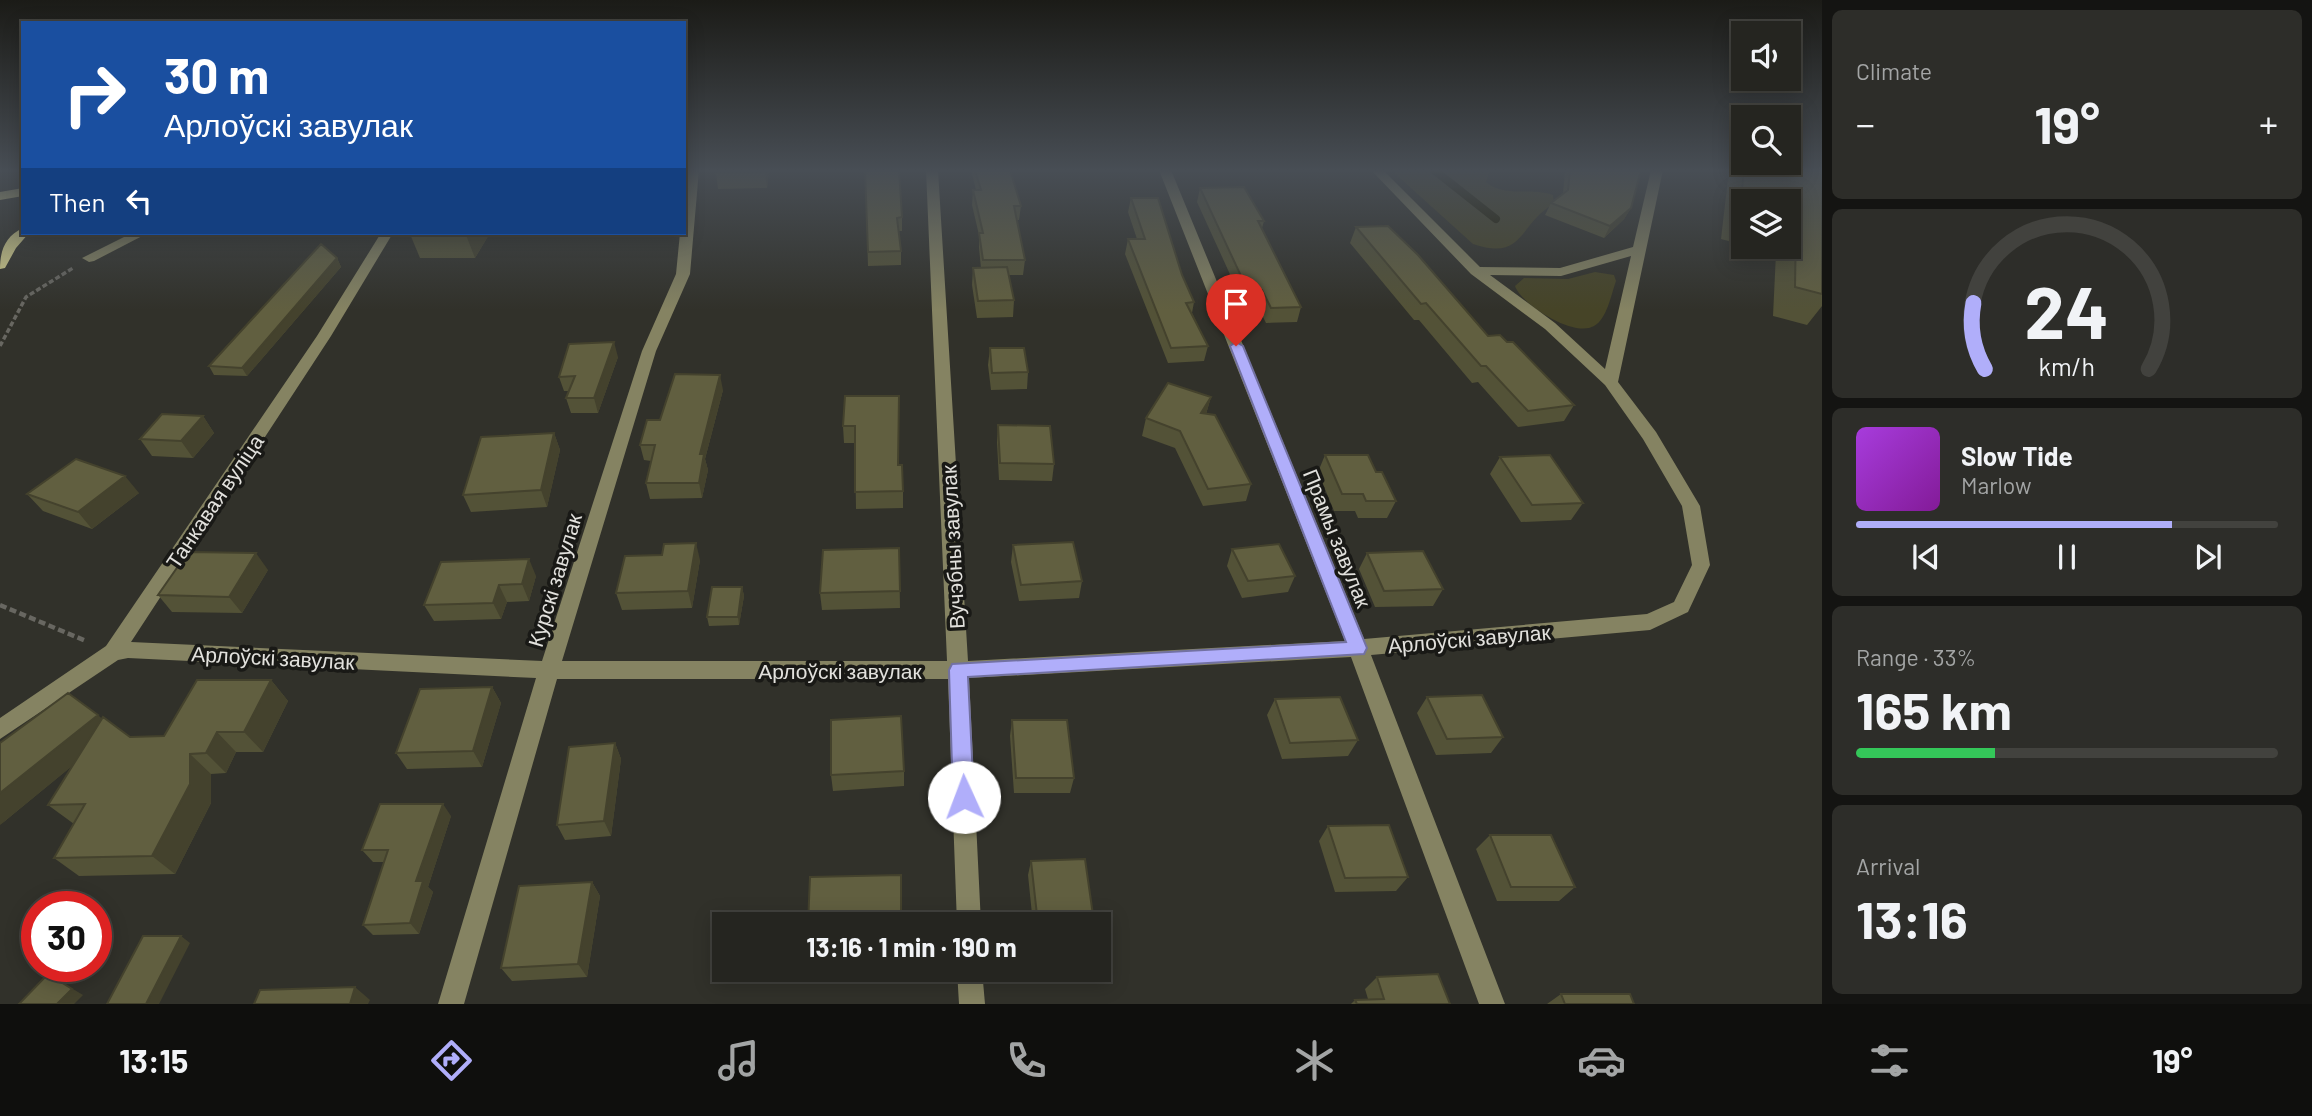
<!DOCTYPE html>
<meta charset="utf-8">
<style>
:root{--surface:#252520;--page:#2d2d29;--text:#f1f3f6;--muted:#a3a5a5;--line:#42423e;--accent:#b0aefa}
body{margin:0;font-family:Barlow,sans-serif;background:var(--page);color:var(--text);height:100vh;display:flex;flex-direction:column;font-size:26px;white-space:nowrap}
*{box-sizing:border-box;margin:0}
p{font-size:23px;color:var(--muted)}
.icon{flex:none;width:38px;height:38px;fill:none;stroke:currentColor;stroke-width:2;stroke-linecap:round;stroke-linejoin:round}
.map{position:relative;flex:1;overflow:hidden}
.panel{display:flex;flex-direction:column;gap:10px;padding:10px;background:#141412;width:490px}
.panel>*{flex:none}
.top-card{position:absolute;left:21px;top:21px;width:665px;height:214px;border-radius:0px;box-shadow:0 4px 18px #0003,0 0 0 2px var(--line);background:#1a4fa0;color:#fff;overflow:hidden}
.fabs{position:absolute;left:1731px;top:21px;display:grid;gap:14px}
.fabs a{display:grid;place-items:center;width:70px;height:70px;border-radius:0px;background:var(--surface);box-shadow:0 4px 18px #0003,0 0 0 2px var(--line);font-size:35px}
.speed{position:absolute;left:21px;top:891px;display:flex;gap:14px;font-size:35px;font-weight:700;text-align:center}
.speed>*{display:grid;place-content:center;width:91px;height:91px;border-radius:50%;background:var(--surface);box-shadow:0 4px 18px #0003,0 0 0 2px var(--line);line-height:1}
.speed .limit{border:10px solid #d22;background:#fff;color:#111}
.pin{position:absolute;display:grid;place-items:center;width:60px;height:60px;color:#fff;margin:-72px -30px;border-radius:50% 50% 50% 0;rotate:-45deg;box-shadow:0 0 7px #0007}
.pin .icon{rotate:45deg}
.me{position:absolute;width:77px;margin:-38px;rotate:358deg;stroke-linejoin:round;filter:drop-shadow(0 0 5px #0008)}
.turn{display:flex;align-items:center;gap:24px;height:147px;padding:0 28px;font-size:32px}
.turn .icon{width:91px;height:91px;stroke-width:2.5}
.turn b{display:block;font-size:49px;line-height:60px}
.then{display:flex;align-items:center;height:66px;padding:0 28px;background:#0003;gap:14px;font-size:26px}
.big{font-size:52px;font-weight:700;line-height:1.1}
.panel .widget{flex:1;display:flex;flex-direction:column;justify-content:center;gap:10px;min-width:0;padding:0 24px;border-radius:10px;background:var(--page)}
.panel .dial{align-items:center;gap:0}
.dial svg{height:182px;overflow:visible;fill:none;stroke:var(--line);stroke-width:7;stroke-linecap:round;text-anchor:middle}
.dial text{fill:var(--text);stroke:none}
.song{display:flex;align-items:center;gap:21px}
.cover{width:84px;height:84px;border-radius:10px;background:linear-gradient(135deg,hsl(280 70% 55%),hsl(290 70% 35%))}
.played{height:7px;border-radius:4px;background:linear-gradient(90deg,var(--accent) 75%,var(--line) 75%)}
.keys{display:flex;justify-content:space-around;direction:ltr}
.heat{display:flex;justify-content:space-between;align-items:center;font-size:38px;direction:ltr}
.charge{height:10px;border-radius:5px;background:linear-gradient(90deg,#34c759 33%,var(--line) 0)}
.trip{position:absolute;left:712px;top:912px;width:399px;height:70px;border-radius:0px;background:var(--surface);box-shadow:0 4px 18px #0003,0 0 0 2px var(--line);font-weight:700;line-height:70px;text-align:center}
.menu{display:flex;height:112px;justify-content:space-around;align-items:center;background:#0f0f0d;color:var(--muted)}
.menu .icon{width:49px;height:49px}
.menu .selected{color:var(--accent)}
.menu b{font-size:32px;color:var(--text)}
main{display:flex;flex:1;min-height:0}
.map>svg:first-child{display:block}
.green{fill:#464427}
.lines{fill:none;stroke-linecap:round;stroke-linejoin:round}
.stream{stroke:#1e1b00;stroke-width:8}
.path-far1{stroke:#686761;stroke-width:3.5;stroke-dasharray:5 2.5;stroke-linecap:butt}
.path{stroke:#686761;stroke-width:4.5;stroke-dasharray:7 3.5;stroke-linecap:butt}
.minor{fill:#858362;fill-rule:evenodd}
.major{fill:#dad58f;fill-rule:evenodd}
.wall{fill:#535237}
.shaded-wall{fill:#44422d}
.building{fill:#615f40;stroke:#44422d;stroke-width:2}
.route{fill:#b0aefa;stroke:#7271a2;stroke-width:2}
.labels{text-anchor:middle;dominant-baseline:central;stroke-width:7;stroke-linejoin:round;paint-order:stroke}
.street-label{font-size:21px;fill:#e2e1dd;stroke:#191916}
</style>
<main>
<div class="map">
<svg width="1822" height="1004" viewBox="0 0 1822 1004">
<rect width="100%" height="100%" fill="#31312a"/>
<path class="green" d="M 1391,170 L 1490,170 L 1486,182 C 1505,198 1530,187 1553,195 L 1554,204 C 1519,222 1525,262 1473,244 Z
M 1595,272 L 1614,275 L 1616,281 C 1611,295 1607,319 1594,326 C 1574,338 1521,304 1515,286 L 1524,278 L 1568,279 Z"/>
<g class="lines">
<path class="stream" d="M 1434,170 L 1496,219"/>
<path class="path-far1" d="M 0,346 L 26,297 L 73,268"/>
<path class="path" d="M 0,605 L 86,641"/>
<path class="minor" d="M 687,170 L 699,170 L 690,274 L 656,351 L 562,661 L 947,661 L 926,170 L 938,170 L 968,661 L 1345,641 L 1159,170 L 1171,170 L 1364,639 L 1647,614 L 1674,602 L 1692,565 L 1682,506 L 1643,439 L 1605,385 L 1545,329 L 1471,274 L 1371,170 L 1383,170 L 1480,267 L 1560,268 L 1633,247 L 1651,170 L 1663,170 L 1618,382 L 1656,432 L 1700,506 L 1710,565 L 1688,612 L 1650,630 L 1371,655 L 1505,1004 L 1479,1004 L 1351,657 L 969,678 L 981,924 L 957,924 L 948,679 L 557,679 L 464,1004 L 438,1004 L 536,678 L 128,658 L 118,660 L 0,739 L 0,718 L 106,646 L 317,336 L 381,233 L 393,233 L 331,336 L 131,642 L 542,661 L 642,351 L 676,274 L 680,233 L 684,233 ZM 1631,256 L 1605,369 L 1555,323 L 1490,275 L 1561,276 Z
M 132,233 L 148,233 L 94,261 L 89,262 L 82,258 Z
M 957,970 L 982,970 L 985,1004 L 959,1004 Z"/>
<path class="major" d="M 23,188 L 23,196 L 0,200 L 0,192 Z
M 23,228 L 23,233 L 29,233 L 16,248 L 5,268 L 0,269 C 0,251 5,236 23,228 Z"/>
</g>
<path class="wall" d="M 769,170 L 767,188 L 718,189 L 716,173 Z
M 865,170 L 902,217 L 902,231 L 899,231 L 901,251 L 901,265 L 868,266 Z
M 971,170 L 1010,170 L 1021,206 L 1019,220 L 1017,220 L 1025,260 L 1023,275 L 1009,275 L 1014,300 L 1013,317 L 977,318 L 972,285 L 973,268 L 981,268 L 979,248 L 979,235 L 972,205 L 973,190 L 976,190 Z
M 1565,170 L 1641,170 L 1631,208 L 1624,219 L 1604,238 L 1545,215 L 1551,203 L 1563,194 Z
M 1729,170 L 1822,170 L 1822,306 L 1807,325 L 1773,316 L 1776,253 L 1751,247 L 1788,247 L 1788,201 L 1743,201 L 1743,245 L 1721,239 Z
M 1200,188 L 1264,221 L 1262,228 L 1301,307 L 1297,322 L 1266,323 L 1257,305 L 1244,305 L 1197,202 Z
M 1131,198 L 1182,275 L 1194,302 L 1192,313 L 1208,346 L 1204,361 L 1168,363 L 1125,254 L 1128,239 L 1137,239 L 1128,212 Z
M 1356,227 L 1488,336 L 1507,342 L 1574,405 L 1564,421 L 1518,427 L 1478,382 L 1472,383 L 1419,320 L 1414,320 L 1350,243 Z
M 411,233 L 490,233 L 475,258 L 420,258 L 410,234 Z
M 337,258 L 341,267 L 247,376 L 214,375 L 209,366 Z
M 990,348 L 1028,372 L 1027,389 L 991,390 L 988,365 Z
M 618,357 L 598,413 L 571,413 L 566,398 L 569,391 L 564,391 L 559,377 Z
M 723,390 L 705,459 L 708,470 L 702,498 L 650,499 L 646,483 L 651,461 L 644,460 L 640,445 L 660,420 Z
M 845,396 L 899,465 L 903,491 L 903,508 L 856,509 L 855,443 L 844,443 L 843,426 Z
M 1211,397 L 1206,414 L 1251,484 L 1246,501 L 1203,506 L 1175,448 L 1142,436 L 1146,418 Z
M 203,416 L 214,433 L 193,458 L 152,456 L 140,439 Z
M 998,425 L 1054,464 L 1052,481 L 999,480 L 997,442 Z
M 554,433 L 560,450 L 547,507 L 471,512 L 463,495 Z
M 1325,455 L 1376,472 L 1396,501 L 1387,518 L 1358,518 L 1355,511 L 1334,511 L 1318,472 Z
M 1500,457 L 1583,503 L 1571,520 L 1521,522 L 1490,474 Z
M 139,493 L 92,529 L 43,511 L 27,494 Z
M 1013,545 L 1082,581 L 1079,598 L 1019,601 L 1011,562 Z
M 899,548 L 900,608 L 822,610 L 820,593 Z
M 1232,549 L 1295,576 L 1288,592 L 1242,598 L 1227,566 Z
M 1367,553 L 1443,589 L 1433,606 L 1375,607 L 1359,569 Z
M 700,560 L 692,608 L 622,610 L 616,593 Z
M 268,570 L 242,613 L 172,612 L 158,595 Z
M 536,576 L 529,601 L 507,602 L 501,619 L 434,621 L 424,605 Z
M 742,587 L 744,596 L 739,625 L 709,626 L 707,617 Z
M 271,680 L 288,701 L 263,752 L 236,752 L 226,773 L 211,774 L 211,803 L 175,874 L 79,876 L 54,858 L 74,824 L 48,805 L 73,765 L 0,825 L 102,719 L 130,737 L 164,736 Z
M 492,687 L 501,703 L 482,767 L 407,769 L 396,753 Z
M 1427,697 L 1503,737 L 1491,753 L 1436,755 L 1417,713 Z
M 1275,699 L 1358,740 L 1348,756 L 1282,759 L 1267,715 Z
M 1012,720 L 1074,778 L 1070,793 L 1014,793 L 1010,736 Z
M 615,743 L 621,759 L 611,836 L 565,840 L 557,825 Z
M 904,771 L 904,786 L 833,791 L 831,775 Z
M 451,816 L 428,887 L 433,892 L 419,934 L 373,935 L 363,925 L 384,862 L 373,862 L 362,850 Z
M 1328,826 L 1408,877 L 1396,891 L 1335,892 L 1319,841 Z
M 1490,835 L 1575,887 L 1559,901 L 1497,901 L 1476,849 Z
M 1031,861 L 1094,922 L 1094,924 L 1033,924 L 1028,875 Z
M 592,882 L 600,896 L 587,977 L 512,981 L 501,968 Z
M 1377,977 L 1450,1004 L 1351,1004 L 1355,1000 L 1368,999 L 1365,989 Z
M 1561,994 L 1634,1004 L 1547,1004 Z"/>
<path class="shaded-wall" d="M 765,170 L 769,170 L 767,188 L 765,172 Z
M 1631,208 L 1624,219 L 1604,238 L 1610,226 Z
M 467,233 L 490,233 L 475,258 L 466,235 Z
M 337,258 L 341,267 L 247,376 L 242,368 Z
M 614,342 L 618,357 L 598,413 L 594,398 Z
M 720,375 L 723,390 L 705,459 L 708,470 L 702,498 L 699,483 L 700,454 Z
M 1211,397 L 1206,414 L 1201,413 Z
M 203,416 L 214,433 L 193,458 L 181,441 Z
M 554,433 L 560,450 L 547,507 L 541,490 Z
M 125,476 L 139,493 L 92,529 L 78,512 Z
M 696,543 L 700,560 L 692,608 L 688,591 Z
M 256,553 L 268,570 L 242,613 L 229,597 Z
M 529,559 L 536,576 L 529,601 L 522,584 Z
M 499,585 L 507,602 L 501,619 L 493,603 Z
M 742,587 L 744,596 L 739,625 L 738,617 Z
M 271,680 L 288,701 L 263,752 L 244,732 Z
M 492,687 L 501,703 L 482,767 L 473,751 Z
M 98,715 L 115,731 L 0,825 L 0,793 Z
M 217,732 L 236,752 L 226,773 L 206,753 Z
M 615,743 L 621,759 L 611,836 L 604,821 Z
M 190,754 L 211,774 L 211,803 L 175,874 L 152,856 Z
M 443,804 L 451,816 L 428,887 L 433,892 L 419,934 L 410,923 L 416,881 Z
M 592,882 L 600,896 L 587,977 L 578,964 Z
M 181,936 L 190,943 L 159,1004 L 146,1004 Z
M 48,974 L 83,995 L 74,1004 L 57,1004 Z
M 355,987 L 370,1000 L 368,1004 L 350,1004 Z"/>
<path class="building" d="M 717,170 L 765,170 L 765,172 L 716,173 Z
M 865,170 L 899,170 L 902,217 L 897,218 L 901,251 L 868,252 Z
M 975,170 L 1010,170 L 1021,206 L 1014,206 L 1025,260 L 983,260 L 979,233 L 983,233 L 973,190 L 981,190 Z
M 1570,170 L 1641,170 L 1631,208 L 1610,226 L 1551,203 L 1568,190 Z
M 1744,170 L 1822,170 L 1822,294 L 1795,287 L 1796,224 L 1788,223 L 1788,201 L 1743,201 L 1743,212 L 1740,211 Z
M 1244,187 L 1264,221 L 1258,221 L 1301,307 L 1271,308 L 1262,290 L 1248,291 L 1200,188 Z
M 1131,198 L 1158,198 L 1182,275 L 1194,302 L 1186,303 L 1208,346 L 1171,348 L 1128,239 L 1145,239 Z
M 1388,226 L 1418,255 L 1488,336 L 1500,335 L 1507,342 L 1513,342 L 1574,405 L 1528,411 L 1486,366 L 1481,366 L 1426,303 L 1421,304 L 1356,227 Z
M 411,233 L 467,233 L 466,235 L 410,234 Z
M 321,244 L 337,258 L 242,368 L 209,366 Z
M 1007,267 L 1014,300 L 978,301 L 973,268 Z
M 614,342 L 594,398 L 566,398 L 575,376 L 559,377 L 569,344 Z
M 990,348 L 1024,348 L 1028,372 L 992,373 Z
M 675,374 L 720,375 L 700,454 L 704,454 L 699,483 L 646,483 L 655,445 L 640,445 L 647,420 L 660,420 Z
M 1168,383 L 1211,397 L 1201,413 L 1215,415 L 1251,484 L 1208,489 L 1180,431 L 1146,418 Z
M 845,396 L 899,396 L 898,465 L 902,465 L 903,491 L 855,492 L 855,426 L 843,426 Z
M 162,414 L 203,416 L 181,441 L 140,439 Z
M 998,425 L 1050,426 L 1054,464 L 1000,463 Z
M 554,433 L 541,490 L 463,495 L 481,437 Z
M 1325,455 L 1368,455 L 1376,472 L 1382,472 L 1396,501 L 1366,501 L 1363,494 L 1342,494 Z
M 1550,455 L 1583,503 L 1532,505 L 1500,457 Z
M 76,459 L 125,476 L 78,512 L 27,494 Z
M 1073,542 L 1082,581 L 1021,585 L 1013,545 Z
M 696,543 L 688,591 L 616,593 L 625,556 L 662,555 L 664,544 Z
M 1279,544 L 1295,576 L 1248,581 L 1232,549 Z
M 899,548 L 900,591 L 820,593 L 823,550 Z
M 1423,551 L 1443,589 L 1384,591 L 1367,553 Z
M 188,552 L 256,553 L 229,597 L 158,595 Z
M 529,559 L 522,584 L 499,585 L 493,603 L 424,605 L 441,562 Z
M 712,587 L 742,587 L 738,617 L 707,617 Z
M 197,680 L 271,680 L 244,732 L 217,732 L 206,753 L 190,754 L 190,784 L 152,856 L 54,858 L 85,804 L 48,805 L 103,717 L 130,737 L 164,736 Z
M 492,687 L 473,751 L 396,753 L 420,689 Z
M 68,693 L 98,715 L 0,793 L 0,743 Z
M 1482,695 L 1503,737 L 1447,739 L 1427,697 Z
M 1340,697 L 1358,740 L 1290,743 L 1275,699 Z
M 901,716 L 904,771 L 831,775 L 831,720 Z
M 1012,720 L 1067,720 L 1074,778 L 1016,778 Z
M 615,743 L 604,821 L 557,825 L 569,747 Z
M 380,804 L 443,804 L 416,881 L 423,881 L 410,923 L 363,925 L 388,850 L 362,850 Z
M 1389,825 L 1408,877 L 1345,878 L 1328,826 Z
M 1490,835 L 1551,835 L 1575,887 L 1511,887 Z
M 1085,859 L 1094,922 L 1038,924 L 1031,861 Z
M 901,875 L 901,924 L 808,924 L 810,877 Z
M 592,882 L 578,964 L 501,968 L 519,886 Z
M 143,936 L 181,936 L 146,1004 L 107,1004 Z
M 48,974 L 72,989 L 57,1004 L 19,1004 Z
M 1438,974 L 1450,1004 L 1357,1004 L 1355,1000 L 1384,999 L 1377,977 Z
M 355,987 L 350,1004 L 254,1004 L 260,990 Z
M 1561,994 L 1630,994 L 1634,1004 L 1565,1004 Z"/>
<linearGradient id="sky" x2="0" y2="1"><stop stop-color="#1b1b17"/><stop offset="0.55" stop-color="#484e55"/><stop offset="1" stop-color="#484e55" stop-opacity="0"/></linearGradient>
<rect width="1822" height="310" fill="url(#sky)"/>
<path class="route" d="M 1236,342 L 1243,346 L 1367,648 L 1364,654 L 968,677 L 974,797 L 971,804 L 964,806 L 956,804 L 953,797 L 949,670 L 952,664 L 1346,642 L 1230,346 Z"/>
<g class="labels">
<g class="street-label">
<text transform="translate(214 501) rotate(-56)">Танкавая вуліца</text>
<text transform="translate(1338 538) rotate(68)">Прамы завулак</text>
<text transform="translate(952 547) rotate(-93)">Вучэбны завулак</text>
<text transform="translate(554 580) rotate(-73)">Курскі завулак</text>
<text transform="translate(1469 638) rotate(-5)">Арлоўскі завулак</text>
<text transform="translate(273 657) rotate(3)">Арлоўскі завулак</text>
<text x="840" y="670">Арлоўскі завулак</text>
</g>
</g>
</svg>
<div class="fabs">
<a><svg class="icon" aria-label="sound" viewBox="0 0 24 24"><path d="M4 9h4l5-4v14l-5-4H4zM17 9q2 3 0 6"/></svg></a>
<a><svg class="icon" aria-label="search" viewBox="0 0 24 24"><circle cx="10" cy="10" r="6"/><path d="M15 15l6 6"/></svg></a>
<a><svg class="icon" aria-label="layers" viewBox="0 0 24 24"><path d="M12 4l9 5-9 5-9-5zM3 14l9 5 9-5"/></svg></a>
</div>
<div class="speed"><div class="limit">30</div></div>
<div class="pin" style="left:1236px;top:346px;background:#d93025"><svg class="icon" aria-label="arrive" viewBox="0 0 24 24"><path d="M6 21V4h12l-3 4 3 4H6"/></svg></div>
<svg class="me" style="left:964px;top:797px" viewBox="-20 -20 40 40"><circle r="19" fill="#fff"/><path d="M0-13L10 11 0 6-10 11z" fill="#b0aefa"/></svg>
<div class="trip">13:16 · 1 min · 190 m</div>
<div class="top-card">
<div class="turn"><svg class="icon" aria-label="right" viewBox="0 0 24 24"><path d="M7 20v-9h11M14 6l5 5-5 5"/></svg><div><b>30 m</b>Арлоўскі завулак</div></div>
<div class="then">Then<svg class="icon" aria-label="left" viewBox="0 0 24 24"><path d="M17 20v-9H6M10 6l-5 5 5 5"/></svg></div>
</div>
</div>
<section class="panel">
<div class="widget"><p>Climate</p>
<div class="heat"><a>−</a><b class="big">19°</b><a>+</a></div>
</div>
<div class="widget dial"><svg viewBox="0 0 100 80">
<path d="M14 69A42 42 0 1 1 86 69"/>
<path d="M14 69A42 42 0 0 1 9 40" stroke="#b0aefa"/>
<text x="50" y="56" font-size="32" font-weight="700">24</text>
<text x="50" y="72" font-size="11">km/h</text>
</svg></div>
<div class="widget">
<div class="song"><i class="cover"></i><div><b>Slow Tide</b><p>Marlow</p></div></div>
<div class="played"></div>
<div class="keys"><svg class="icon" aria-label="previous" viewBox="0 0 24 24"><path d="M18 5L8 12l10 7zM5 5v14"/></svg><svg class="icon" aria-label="pause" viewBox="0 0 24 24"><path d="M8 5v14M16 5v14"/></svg><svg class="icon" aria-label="next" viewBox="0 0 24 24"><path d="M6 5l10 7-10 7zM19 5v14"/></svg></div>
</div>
<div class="widget"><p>Range · 33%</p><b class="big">165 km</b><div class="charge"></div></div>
<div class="widget"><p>Arrival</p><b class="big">13:16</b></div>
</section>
</main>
<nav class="menu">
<b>13:15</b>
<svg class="icon selected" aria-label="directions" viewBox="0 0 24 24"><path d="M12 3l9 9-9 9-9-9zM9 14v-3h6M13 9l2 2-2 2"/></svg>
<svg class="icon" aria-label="music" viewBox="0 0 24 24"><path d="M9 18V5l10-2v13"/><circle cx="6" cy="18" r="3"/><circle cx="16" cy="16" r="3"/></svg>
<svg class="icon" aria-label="phone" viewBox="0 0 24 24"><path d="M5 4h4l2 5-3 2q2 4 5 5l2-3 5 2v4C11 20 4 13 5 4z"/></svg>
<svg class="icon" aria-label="climate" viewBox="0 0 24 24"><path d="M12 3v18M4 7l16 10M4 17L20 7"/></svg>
<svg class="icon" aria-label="car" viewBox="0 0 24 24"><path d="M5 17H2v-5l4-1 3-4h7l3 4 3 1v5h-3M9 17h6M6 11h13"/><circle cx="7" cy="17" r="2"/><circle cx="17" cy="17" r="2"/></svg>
<svg class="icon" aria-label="filters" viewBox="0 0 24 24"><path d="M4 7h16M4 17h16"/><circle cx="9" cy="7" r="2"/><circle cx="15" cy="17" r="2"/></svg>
<b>19°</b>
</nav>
